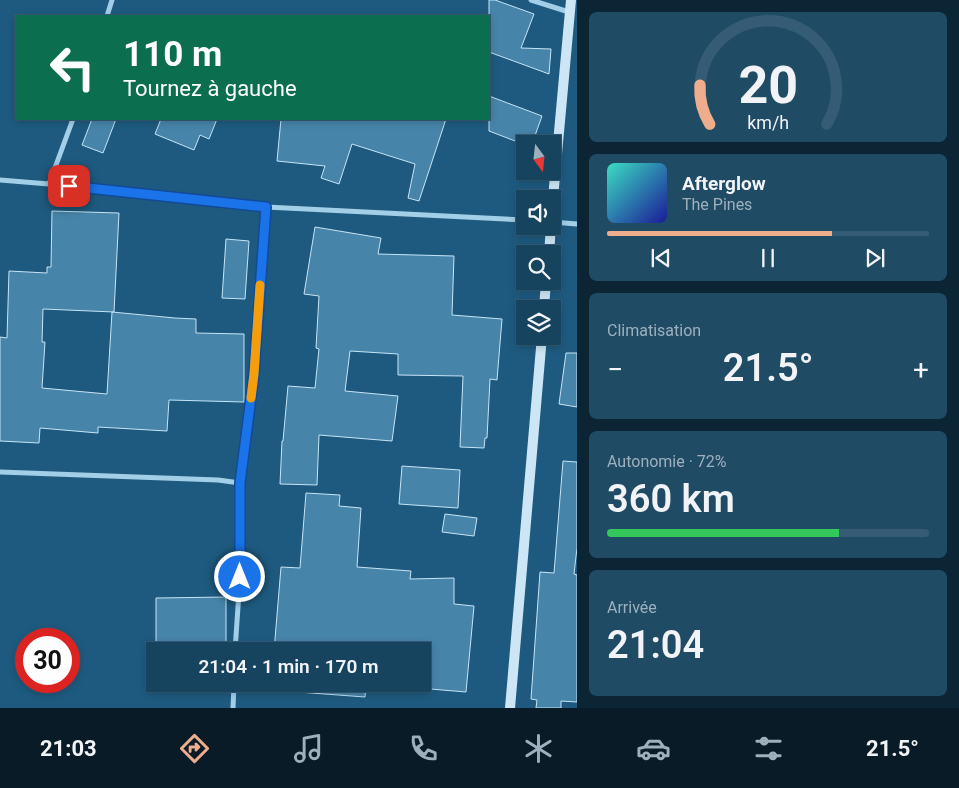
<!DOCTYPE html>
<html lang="fr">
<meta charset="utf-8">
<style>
:root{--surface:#16445f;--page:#1f4b65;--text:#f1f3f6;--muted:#9eb0bd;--line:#355c74;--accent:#eead8d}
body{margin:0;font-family:Roboto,sans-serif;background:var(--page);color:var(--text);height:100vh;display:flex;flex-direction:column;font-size:19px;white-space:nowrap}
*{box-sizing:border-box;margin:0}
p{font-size:16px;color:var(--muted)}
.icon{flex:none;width:28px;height:28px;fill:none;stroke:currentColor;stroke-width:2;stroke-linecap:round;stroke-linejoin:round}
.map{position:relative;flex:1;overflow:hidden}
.details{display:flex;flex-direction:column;gap:12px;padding:12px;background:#0c2534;width:382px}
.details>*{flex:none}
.guide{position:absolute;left:15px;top:15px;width:475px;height:105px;border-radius:0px;box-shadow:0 2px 8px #0003,0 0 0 1px var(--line);background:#0b6e4f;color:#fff;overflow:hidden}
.needle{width:32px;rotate:165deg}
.buttons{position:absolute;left:516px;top:135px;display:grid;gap:10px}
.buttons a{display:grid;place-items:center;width:45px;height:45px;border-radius:0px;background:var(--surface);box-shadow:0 2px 8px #0003,0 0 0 1px var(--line);font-size:25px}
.speed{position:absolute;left:15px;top:628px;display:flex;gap:10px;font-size:25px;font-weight:700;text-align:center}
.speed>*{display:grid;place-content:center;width:65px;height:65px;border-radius:50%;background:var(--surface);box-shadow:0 2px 8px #0003,0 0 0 1px var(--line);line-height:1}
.speed .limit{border:8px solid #d22;background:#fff;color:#111}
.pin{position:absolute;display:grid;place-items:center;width:42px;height:42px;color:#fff;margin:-21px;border-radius:10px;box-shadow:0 2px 8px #0006}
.me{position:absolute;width:55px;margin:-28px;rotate:0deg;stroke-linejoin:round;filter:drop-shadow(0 0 4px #0008)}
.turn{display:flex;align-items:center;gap:18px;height:105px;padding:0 25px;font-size:22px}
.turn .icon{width:65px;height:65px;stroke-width:2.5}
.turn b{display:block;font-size:35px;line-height:42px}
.big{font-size:38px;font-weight:600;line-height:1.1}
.details .tile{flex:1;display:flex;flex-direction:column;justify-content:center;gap:8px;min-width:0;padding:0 18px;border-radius:8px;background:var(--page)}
.details .dial{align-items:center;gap:0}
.dial svg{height:130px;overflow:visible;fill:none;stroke:var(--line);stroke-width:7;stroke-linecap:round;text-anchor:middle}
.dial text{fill:var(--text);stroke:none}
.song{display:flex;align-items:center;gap:15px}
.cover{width:60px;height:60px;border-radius:8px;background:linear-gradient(135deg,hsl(170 70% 55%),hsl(240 70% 35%))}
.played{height:5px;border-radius:2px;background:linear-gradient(90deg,var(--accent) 70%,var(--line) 70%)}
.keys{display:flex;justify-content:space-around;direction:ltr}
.heat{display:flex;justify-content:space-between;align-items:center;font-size:28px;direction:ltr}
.charge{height:8px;border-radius:4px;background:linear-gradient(90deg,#34c759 72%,var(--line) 0)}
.trip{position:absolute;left:146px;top:642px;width:285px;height:50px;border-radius:0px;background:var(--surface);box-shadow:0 2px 8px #0003,0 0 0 1px var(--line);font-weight:600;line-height:50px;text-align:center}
.dock{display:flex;height:80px;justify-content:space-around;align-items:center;background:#091b26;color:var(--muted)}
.dock .icon{width:35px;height:35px}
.dock .selected{color:var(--accent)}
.dock b{font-size:22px;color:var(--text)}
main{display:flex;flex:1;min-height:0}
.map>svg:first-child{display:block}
.building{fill:#4784a9;stroke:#c6e5f6}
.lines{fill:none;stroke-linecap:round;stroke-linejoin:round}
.street{stroke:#a2cee8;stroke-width:5}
.secondary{stroke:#cde6f6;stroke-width:10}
.route-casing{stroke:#114b97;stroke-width:12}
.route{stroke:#1a73e8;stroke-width:9}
.slow{stroke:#f59e0b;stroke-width:9}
</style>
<main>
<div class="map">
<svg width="577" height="708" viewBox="0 0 577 708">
<rect width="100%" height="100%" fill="#1e5a7f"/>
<path class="building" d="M 489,0 L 495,0 L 534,14 L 521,48 L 551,49 L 549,74 L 489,52 Z
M 489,96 L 542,116 L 532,144 L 523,144 L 489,131 Z
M 92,119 L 116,119 L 103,153 L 82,145 Z
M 161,119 L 217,119 L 209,139 L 200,135 L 194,150 L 155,134 Z
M 281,119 L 446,119 L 419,201 L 408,198 L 415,164 L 352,144 L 339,184 L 321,178 L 325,166 L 277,161 Z
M 52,211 L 119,213 L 114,312 L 43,309 L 42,342 L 45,342 L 42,388 L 107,394 L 112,312 L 175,318 L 196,319 L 196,333 L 244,334 L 244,402 L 169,400 L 167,431 L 98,427 L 98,433 L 40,428 L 39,443 L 0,441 L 0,337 L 7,338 L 9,271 L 47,273 L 47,267 L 51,267 Z
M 315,227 L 381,238 L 378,254 L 454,256 L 452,315 L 502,319 L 497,380 L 490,379 L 487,438 L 485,438 L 484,448 L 460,447 L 463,376 L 398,375 L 398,354 L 350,351 L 345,391 L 398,396 L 392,441 L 319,435 L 317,485 L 280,484 L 282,441 L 283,441 L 288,386 L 315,388 L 319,349 L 316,348 L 319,296 L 304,294 Z
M 226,239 L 249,241 L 245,299 L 222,298 Z
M 566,353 L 577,353 L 577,407 L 559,404 Z
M 563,461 L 577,462 L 577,548 L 574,574 L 577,575 L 577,702 L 561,701 L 561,708 L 536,708 L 537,700 L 531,699 L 540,572 L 554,573 Z
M 402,466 L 460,470 L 458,508 L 399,504 Z
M 306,493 L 340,495 L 339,506 L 361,508 L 357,567 L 411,571 L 410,579 L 454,578 L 454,604 L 474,606 L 466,692 L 371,684 L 422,684 L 422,651 L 274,651 L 281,567 L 300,568 Z
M 445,514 L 477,518 L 474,536 L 442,532 Z
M 226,597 L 226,651 L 156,651 L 156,598 Z
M 272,684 L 366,684 L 365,697 L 271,690 Z"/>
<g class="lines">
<path class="street" d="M 531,0 L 569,12
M 107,16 L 112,0
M 0,180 L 49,184 L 266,207 L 525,220
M 49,184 L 73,119
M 552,222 L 577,224
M 0,472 L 218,480 L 240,483
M 235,651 L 240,577 L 240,483 L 254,374 L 266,207
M 233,708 L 234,684"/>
<path class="secondary" d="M 552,209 L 571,0
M 549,254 L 551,226
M 544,309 L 546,281
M 510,708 L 542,336"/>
</g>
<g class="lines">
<g class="route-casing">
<path id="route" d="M 69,186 L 266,207 L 254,374 L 240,483 L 240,577"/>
</g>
<use href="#route" class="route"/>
<path class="slow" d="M 251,398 L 254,374 L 260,285"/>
</g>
</svg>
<div class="buttons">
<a><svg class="needle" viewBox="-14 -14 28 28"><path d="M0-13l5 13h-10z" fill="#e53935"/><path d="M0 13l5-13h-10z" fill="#9eb0bd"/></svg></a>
<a><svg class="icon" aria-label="sound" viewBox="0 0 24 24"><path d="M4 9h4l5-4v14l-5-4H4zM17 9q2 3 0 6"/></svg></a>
<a><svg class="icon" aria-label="search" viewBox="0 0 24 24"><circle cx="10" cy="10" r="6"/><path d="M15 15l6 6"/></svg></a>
<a><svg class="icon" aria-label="layers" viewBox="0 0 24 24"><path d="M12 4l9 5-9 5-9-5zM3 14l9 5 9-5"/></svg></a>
</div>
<div class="speed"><div class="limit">30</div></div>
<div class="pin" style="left:69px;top:186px;background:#d93025"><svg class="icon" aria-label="arrive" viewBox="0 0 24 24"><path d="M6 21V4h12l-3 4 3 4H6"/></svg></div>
<svg class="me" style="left:240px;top:577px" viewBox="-20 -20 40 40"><circle r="17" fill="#1a73e8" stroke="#fff" stroke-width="3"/><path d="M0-11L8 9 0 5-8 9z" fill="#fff"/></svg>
<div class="trip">21:04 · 1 min · 170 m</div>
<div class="guide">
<div class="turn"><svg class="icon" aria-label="left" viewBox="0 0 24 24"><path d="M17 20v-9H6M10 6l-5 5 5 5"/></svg><div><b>110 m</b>Tournez à gauche</div></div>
</div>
</div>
<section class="details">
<div class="tile dial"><svg viewBox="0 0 100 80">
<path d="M14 69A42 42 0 1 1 86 69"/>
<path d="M14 69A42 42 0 0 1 8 45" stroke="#eead8d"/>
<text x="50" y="56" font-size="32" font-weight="700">20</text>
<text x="50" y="72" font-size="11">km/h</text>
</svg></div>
<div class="tile">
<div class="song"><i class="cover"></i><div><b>Afterglow</b><p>The Pines</p></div></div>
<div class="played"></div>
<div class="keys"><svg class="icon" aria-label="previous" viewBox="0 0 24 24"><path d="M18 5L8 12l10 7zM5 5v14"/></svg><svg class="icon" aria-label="pause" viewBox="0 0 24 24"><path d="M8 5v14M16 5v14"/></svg><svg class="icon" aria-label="next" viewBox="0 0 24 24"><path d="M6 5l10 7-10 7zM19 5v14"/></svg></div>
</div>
<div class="tile"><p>Climatisation</p>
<div class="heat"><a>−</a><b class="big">21.5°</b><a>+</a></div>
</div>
<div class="tile"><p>Autonomie · 72%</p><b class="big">360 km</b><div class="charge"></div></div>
<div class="tile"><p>Arrivée</p><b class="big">21:04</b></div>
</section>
</main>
<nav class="dock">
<b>21:03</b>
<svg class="icon selected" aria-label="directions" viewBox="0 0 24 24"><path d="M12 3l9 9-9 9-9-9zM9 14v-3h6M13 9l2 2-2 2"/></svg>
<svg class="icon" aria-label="music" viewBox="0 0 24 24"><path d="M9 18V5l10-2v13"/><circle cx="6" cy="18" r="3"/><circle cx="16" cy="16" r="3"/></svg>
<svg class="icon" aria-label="phone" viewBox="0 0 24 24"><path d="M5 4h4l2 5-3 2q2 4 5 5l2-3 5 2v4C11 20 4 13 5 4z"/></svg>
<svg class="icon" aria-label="climate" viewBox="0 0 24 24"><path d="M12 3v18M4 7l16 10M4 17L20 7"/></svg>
<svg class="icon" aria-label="car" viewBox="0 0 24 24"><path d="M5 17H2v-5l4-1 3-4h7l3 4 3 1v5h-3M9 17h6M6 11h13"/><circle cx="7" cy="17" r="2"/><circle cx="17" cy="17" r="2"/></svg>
<svg class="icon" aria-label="filters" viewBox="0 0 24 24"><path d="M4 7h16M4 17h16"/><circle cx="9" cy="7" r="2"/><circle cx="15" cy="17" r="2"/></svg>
<b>21.5°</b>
</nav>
